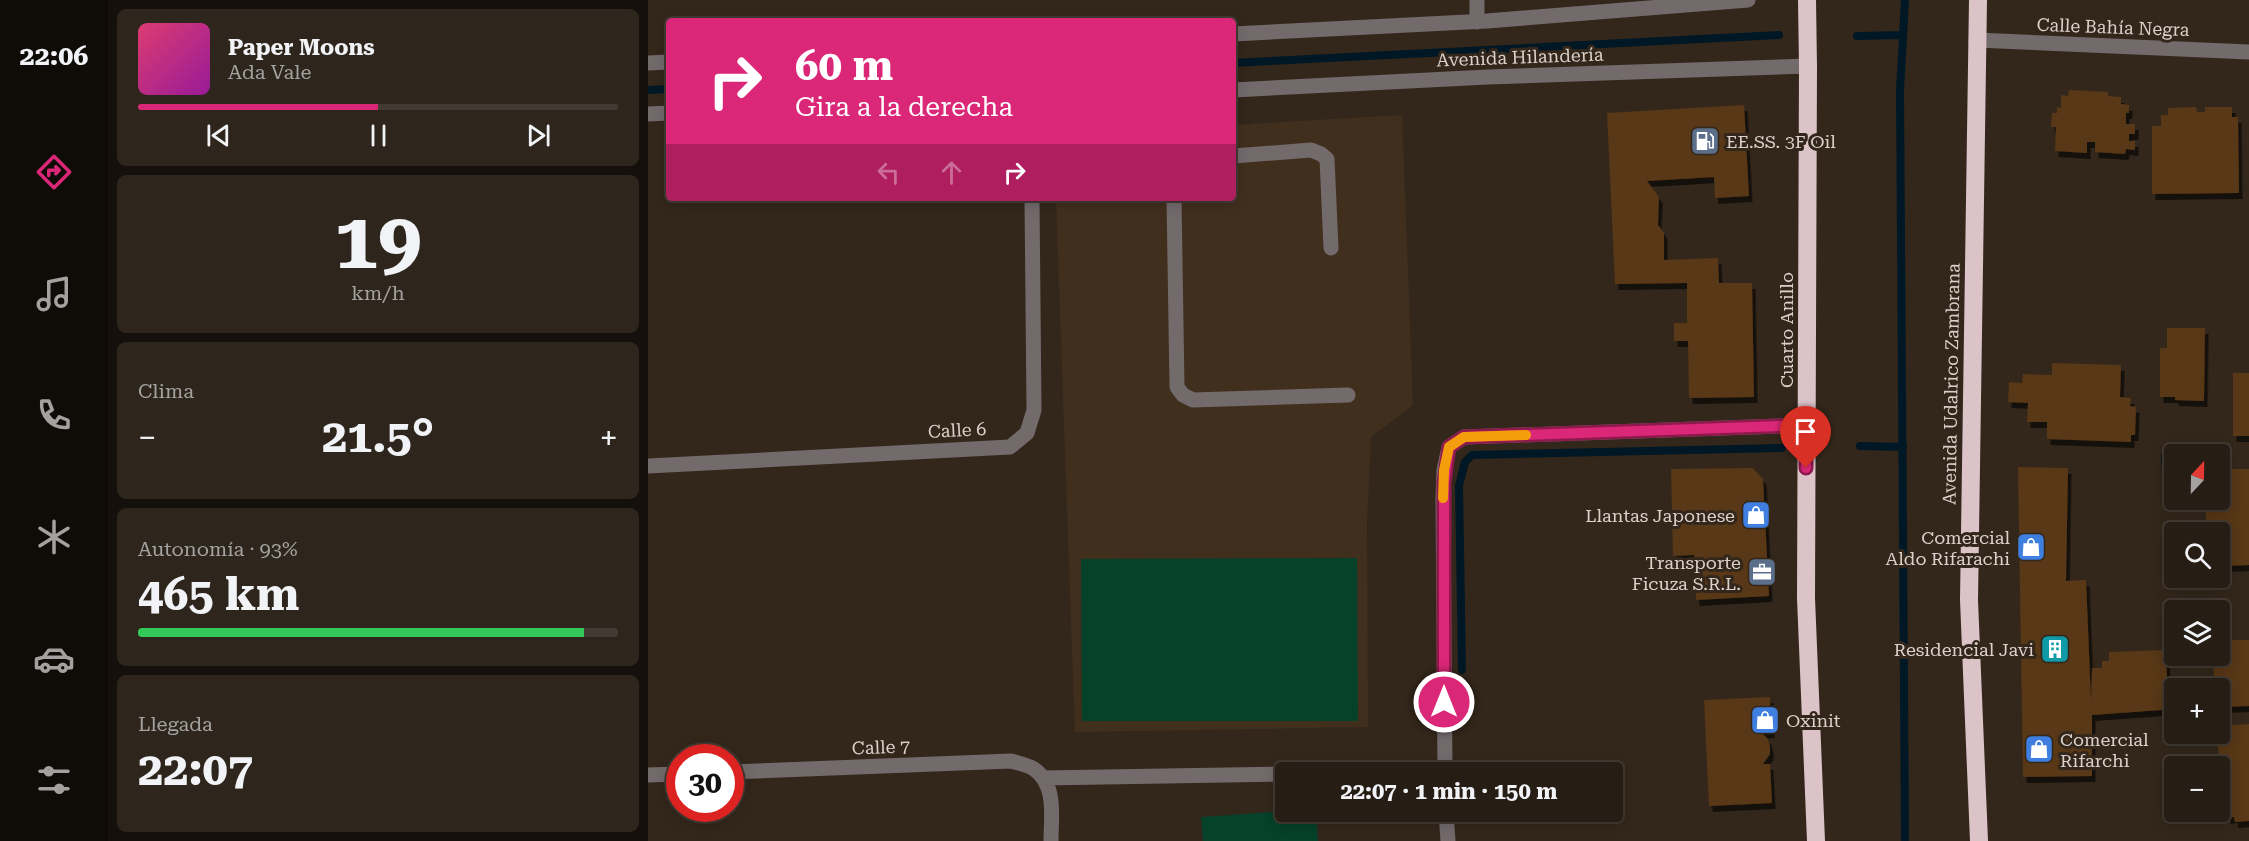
<!DOCTYPE html>
<html lang="es">
<meta charset="utf-8">
<style>
:root{--surface:#261d14;--page:#2e261d;--text:#f1f3f6;--muted:#a4a2a0;--line:#423b34;--accent:#db2777}
body{margin:0;font-family:"Roboto Serif",serif;background:var(--page);color:var(--text);height:100vh;display:flex;flex-direction:column;font-size:22px;white-space:nowrap}
*{box-sizing:border-box;margin:0}
p{font-size:20px;color:var(--muted)}
.icon{flex:none;width:33px;height:33px;fill:none;stroke:currentColor;stroke-width:2;stroke-linecap:round;stroke-linejoin:round}
.map{position:relative;flex:1;overflow:hidden}
.drawer{display:flex;flex-direction:column;gap:9px;padding:9px;background:#15100b;width:540px}
.drawer>*{flex:none}
.top-card{position:absolute;left:18px;top:18px;width:570px;height:183px;border-radius:6px;box-shadow:0 3px 15px #0003,0 0 0 2px var(--line);background:#db2777;color:#fff;overflow:hidden}
.needle{width:39px;rotate:22deg}
.tools{position:absolute;left:1516px;top:444px;display:grid;gap:12px}
.tools a{display:grid;place-items:center;width:66px;height:66px;border-radius:6px;background:var(--surface);box-shadow:0 3px 15px #0003,0 0 0 2px var(--line);font-size:30px}
.speed{position:absolute;left:18px;top:744px;display:flex;gap:12px;font-size:30px;font-weight:700;text-align:center}
.speed>*{display:grid;place-content:center;width:78px;height:78px;border-radius:50%;background:var(--surface);box-shadow:0 3px 15px #0003,0 0 0 2px var(--line);line-height:1}
.speed .limit{border:9px solid #d22;background:#fff;color:#111}
.pin{position:absolute;display:grid;place-items:center;width:51px;height:51px;color:#fff;margin:-62px -26px;border-radius:50% 50% 50% 0;rotate:-45deg;box-shadow:0 0 6px #0007}
.pin .icon{rotate:45deg}
.me{position:absolute;width:66px;margin:-33px;rotate:0deg;stroke-linejoin:round;filter:drop-shadow(0 0 4px #0008)}
.turn{display:flex;align-items:center;gap:21px;height:126px;padding:0 30px;font-size:27px}
.turn .icon{width:78px;height:78px;stroke-width:2.5}
.turn b{display:block;font-size:42px;line-height:51px}
.lanes{display:flex;align-items:center;height:57px;padding:0 30px;background:#0003;justify-content:center;gap:30px;direction:ltr}
.lanes .off{opacity:.35}
.big{font-size:45px;font-weight:700;line-height:1.1}
.drawer .tile{flex:1;display:flex;flex-direction:column;justify-content:center;gap:9px;min-width:0;padding:0 21px;border-radius:9px;background:var(--page)}
.drawer .dial{align-items:center;gap:0}
.dial b{font-size:78px;line-height:1}
.song{display:flex;align-items:center;gap:18px}
.cover{width:72px;height:72px;border-radius:9px;background:linear-gradient(135deg,hsl(340 70% 55%),hsl(300 70% 35%))}
.played{height:6px;border-radius:3px;background:linear-gradient(90deg,var(--accent) 50%,var(--line) 50%)}
.keys{display:flex;justify-content:space-around;direction:ltr}
.heat{display:flex;justify-content:space-between;align-items:center;font-size:33px;direction:ltr}
.charge{height:9px;border-radius:4px;background:linear-gradient(90deg,#34c759 93%,var(--line) 0)}
.trip{position:absolute;left:627px;top:762px;width:348px;height:60px;border-radius:6px;background:var(--surface);box-shadow:0 3px 15px #0003,0 0 0 2px var(--line);font-weight:700;line-height:60px;text-align:center}
main{display:flex;flex:1;min-height:0}
.tabs{display:flex;flex-direction:column;width:108px;justify-content:space-around;align-items:center;background:#0f0c08;color:var(--muted)}
.tabs .icon{width:42px;height:42px}
.tabs .active{color:var(--accent)}
.tabs b{font-size:27px;color:var(--text)}
.map>svg:first-child{display:block}
.built{fill:#412f1e}
.green{fill:#064129}
.water{fill:#001825}
.lines{fill:none;stroke-linecap:round;stroke-linejoin:round}
.stream{stroke:#001825;stroke-width:8}
.building{fill:#583715;filter:url(#shadow)}
.minor{stroke:#736a6c;stroke-width:15}
.highway{stroke:#dbc3c8;stroke-width:18}
.route-casing{stroke:#8e194d;stroke-width:15}
.route{stroke:#db2777;stroke-width:10}
.slow{stroke:#f59e0b;stroke-width:10}
.labels{text-anchor:middle;dominant-baseline:central;stroke-width:6;stroke-linejoin:round;paint-order:stroke}
.street-label{font-size:18px;fill:#dad1ca;stroke:#33271b}
.poi-label{font-size:18px;fill:#dad1ca;stroke:#33271b;text-anchor:end}
</style>
<main>
<nav class="tabs">
<b>22:06</b>
<svg class="icon active" aria-label="directions" viewBox="0 0 24 24"><path d="M12 3l9 9-9 9-9-9zM9 14v-3h6M13 9l2 2-2 2"/></svg>
<svg class="icon" aria-label="music" viewBox="0 0 24 24"><path d="M9 18V5l10-2v13"/><circle cx="6" cy="18" r="3"/><circle cx="16" cy="16" r="3"/></svg>
<svg class="icon" aria-label="phone" viewBox="0 0 24 24"><path d="M5 4h4l2 5-3 2q2 4 5 5l2-3 5 2v4C11 20 4 13 5 4z"/></svg>
<svg class="icon" aria-label="climate" viewBox="0 0 24 24"><path d="M12 3v18M4 7l16 10M4 17L20 7"/></svg>
<svg class="icon" aria-label="car" viewBox="0 0 24 24"><path d="M5 17H2v-5l4-1 3-4h7l3 4 3 1v5h-3M9 17h6M6 11h13"/><circle cx="7" cy="17" r="2"/><circle cx="17" cy="17" r="2"/></svg>
<svg class="icon" aria-label="filters" viewBox="0 0 24 24"><path d="M4 7h16M4 17h16"/><circle cx="9" cy="7" r="2"/><circle cx="15" cy="17" r="2"/></svg>
</nav>
<section class="drawer">
<div class="tile">
<div class="song"><i class="cover"></i><div><b>Paper Moons</b><p>Ada Vale</p></div></div>
<div class="played"></div>
<div class="keys"><svg class="icon" aria-label="previous" viewBox="0 0 24 24"><path d="M18 5L8 12l10 7zM5 5v14"/></svg><svg class="icon" aria-label="pause" viewBox="0 0 24 24"><path d="M8 5v14M16 5v14"/></svg><svg class="icon" aria-label="next" viewBox="0 0 24 24"><path d="M6 5l10 7-10 7zM19 5v14"/></svg></div>
</div>
<div class="tile dial"><b>19</b><p>km/h</p></div>
<div class="tile"><p>Clima</p>
<div class="heat"><a>−</a><b class="big">21.5°</b><a>+</a></div>
</div>
<div class="tile"><p>Autonomía · 93%</p><b class="big">465 km</b><div class="charge"></div></div>
<div class="tile"><p>Llegada</p><b class="big">22:07</b></div>
</section>
<div class="map">
<svg width="1601" height="841" viewBox="0 0 1601 841">
<defs>
<filter id="shadow"><feDropShadow dx="3.5" dy="6" stdDeviation="0" flood-color="#0009"/></filter>
</defs>
<rect width="100%" height="100%" fill="#33271b"/>
<path class="built" d="M 754,115 L 765,405 L 723,437 L 719,523 L 720,727 L 427,732 L 408,198 L 585,198 L 585,125 Z"/>
<path class="green" d="M 709,558 L 710,721 L 434,721 L 433,559 Z
M 637,811 L 668,812 L 670,841 L 555,841 L 553,817 Z"/>
<path class="water" d="M 1535,453 L 1535,454 L 1527,454 L 1527,499 L 1515,499 L 1513,454 Z
M 1527,650 L 1527,656 L 1552,656 L 1553,665 L 1522,668 L 1521,651 Z"/>
<g class="lines">
<path class="stream" d="M 1257,0 L 1252,90 L 1257,841
M 1209,36 L 1255,35
M 585,63 L 1131,35
M 0,90 L 21,89
M 1212,446 L 1255,447
M 814,670 L 811,486 L 817,462 L 824,455 L 1134,448"/>
</g>
<path class="building" d="M 1421,90 L 1460,92 L 1460,96 L 1473,97 L 1473,104 L 1481,105 L 1481,113 L 1478,113 L 1478,124 L 1487,124 L 1487,134 L 1481,134 L 1481,141 L 1487,141 L 1487,150 L 1478,149 L 1477,154 L 1447,152 L 1447,142 L 1439,142 L 1439,153 L 1407,151 L 1408,127 L 1403,127 L 1404,113 L 1409,113 L 1409,107 L 1413,108 L 1413,95 L 1420,96 Z
M 1096,105 L 1101,196 L 1067,198 L 1066,177 L 999,181 L 1011,197 L 1010,225 L 1016,233 L 1016,260 L 1070,258 L 1071,283 L 1104,283 L 1106,397 L 1041,398 L 1040,341 L 1026,341 L 1026,323 L 1039,323 L 1039,283 L 967,284 L 959,113 Z
M 1548,107 L 1549,112 L 1557,112 L 1557,107 L 1584,107 L 1584,117 L 1590,117 L 1591,193 L 1504,194 L 1504,126 L 1513,126 L 1513,115 L 1520,115 L 1520,108 Z
M 1519,328 L 1557,328 L 1556,401 L 1527,400 L 1527,397 L 1512,397 L 1512,348 L 1519,348 Z
M 1404,363 L 1473,365 L 1472,397 L 1483,398 L 1482,406 L 1488,407 L 1487,435 L 1483,435 L 1483,442 L 1399,439 L 1399,422 L 1379,422 L 1380,403 L 1360,402 L 1361,382 L 1374,383 L 1375,374 L 1404,375 Z
M 1585,373 L 1601,373 L 1601,436 L 1585,436 Z
M 1370,467 L 1420,468 L 1418,581 L 1438,580 L 1443,701 L 1444,668 L 1454,668 L 1454,661 L 1461,661 L 1461,652 L 1518,650 L 1519,677 L 1539,677 L 1539,683 L 1562,683 L 1561,678 L 1566,678 L 1565,656 L 1572,656 L 1572,640 L 1601,640 L 1601,706 L 1572,707 L 1572,688 L 1527,688 L 1527,709 L 1444,715 L 1444,776 L 1375,777 Z
M 1105,468 L 1115,479 L 1121,596 L 1048,600 L 1046,555 L 1025,556 L 1023,469 Z
M 1583,469 L 1601,469 L 1601,565 L 1575,566 L 1575,553 L 1572,553 L 1572,532 L 1554,532 L 1554,526 L 1558,526 L 1558,500 L 1572,500 L 1572,488 L 1583,488 Z
M 1122,697 L 1123,732 L 1114,733 L 1120,739 L 1122,747 L 1122,754 L 1115,764 L 1122,764 L 1124,803 L 1061,806 L 1056,700 Z
M 1601,724 L 1601,821 L 1587,822 L 1586,817 L 1579,818 L 1577,793 L 1574,794 L 1569,734 L 1572,734 L 1572,726 Z"/>
<g class="lines">
<path class="minor" d="M 829,22 L 829,0
M 585,34 L 839,21 L 1100,0
M 1328,40 L 1601,52
M 0,63 L 21,62
M 585,90 L 840,77 L 1160,66
M 0,114 L 21,113
M 585,156 L 663,150 L 673,154 L 679,159 L 683,248
M 526,198 L 529,387 L 535,395 L 545,400 L 700,395
M 0,466 L 362,447 L 379,433 L 386,410 L 384,198
M 82,772 L 363,761 C 370,763 380,765 386,769 C 409,785 403,817 403,841
M 690,772 L 797,770
M 797,772 L 795,497 L 796,470 L 801,447 L 816,437 L 1158,425
M 0,775 L 32,774
M 395,778 L 638,774
M 798,812 L 800,841"/>
<path class="highway" d="M 1159,0 L 1160,66 L 1158,598 L 1168,841
M 1330,0 L 1321,600 L 1331,841"/>
</g>
<g class="lines">
<g class="route-casing">
<path id="route" d="M 796,702 L 796,483 L 801,447 L 816,437 L 1158,425 L 1158,468"/>
</g>
<use href="#route" class="route"/>
<path class="slow" d="M 795,498 L 796,470 L 801,447 L 816,437 L 878,435"/>
</g>
<defs>
<g id="fuel-square" transform="scale(1.5)"><rect x="-9" y="-9" width="18" height="18" rx="4" fill="#5c6f8a" stroke="#33271b"/><path d="M-5.5-6h7V0h2V4h1.3V-2.5L3-4.5l.8-.8L6-3V5H2.5V1h-1V6h-7ZM-4.2-4.7v3.2H.2V-4.7Z" fill="#fff"/></g>
<g id="shop-square" transform="scale(1.5)"><rect x="-9" y="-9" width="18" height="18" rx="4" fill="#3f7fe0" stroke="#33271b"/><path d="M-5-2.5h2.3a2.7 3.5 0 0 1 5.4 0H5L5.5 6h-11ZM-1.5-2.5h3a1.5 2.3 0 0 0-3 0Z" fill="#fff"/></g>
<g id="office-square" transform="scale(1.5)"><rect x="-9" y="-9" width="18" height="18" rx="4" fill="#5c6f8a" stroke="#33271b"/><path d="M-6-3h4V-5.5h4V-3h4V5H-6ZM-1-4.5V-3h2v-1.5ZM-6 0V1H6V0Z" fill="#fff"/></g>
<g id="building-square" transform="scale(1.5)"><rect x="-9" y="-9" width="18" height="18" rx="4" fill="#0f9aa8" stroke="#33271b"/><path d="M-4-6H4V6H1V3H-1V6H-4ZM-2.5-4.3h1.7v1.8h-1.7ZM.8-4.3h1.7v1.8H.8ZM-2.5-1h1.7V.8h-1.7ZM.8-1h1.7V.8H.8Z" fill="#fff"/></g>
</defs>
<g fill-rule="evenodd">
<use href="#fuel-square" x="1057" y="141"/>
<use href="#shop-square" x="1108" y="515"/>
<use href="#shop-square" x="1383" y="547"/>
<use href="#office-square" x="1114" y="572"/>
<use href="#building-square" x="1407" y="649"/>
<use href="#shop-square" x="1117" y="720"/>
<use href="#shop-square" x="1391" y="749"/>
</g>
<g class="labels">
<g class="street-label">
<text transform="translate(1465 27) rotate(2)">Calle Bahía Negra</text>
<text transform="translate(872 57) rotate(-2)">Avenida Hilandería</text>
<text transform="translate(1138 330) rotate(-90)">Cuarto Anillo</text>
<text transform="translate(1303 384) rotate(-89)">Avenida Udalrico Zambrana</text>
<text transform="translate(309 430) rotate(-3)">Calle 6</text>
<text transform="translate(233 747) rotate(-2)">Calle 7</text>
</g>
<g class="poi-label">
<text x="1078" y="141" text-anchor="start">EE.SS. 3F Oil</text>
<text x="1087" y="515">Llantas Japonese</text>
<text x="1362" y="537">Comercial<tspan x="1362" dy="21">Aldo Rifarachi</tspan></text>
<text x="1093" y="562">Transporte<tspan x="1093" dy="21">Ficuza S.R.L.</tspan></text>
<text x="1386" y="649">Residencial Javi</text>
<text x="1138" y="720" text-anchor="start">Oxinit</text>
<text x="1412" y="739" text-anchor="start">Comercial<tspan x="1412" dy="21">Rifarchi</tspan></text>
</g>
</g>
</svg>
<div class="tools">
<a><svg class="needle" viewBox="-14 -14 28 28"><path d="M0-13l5 13h-10z" fill="#e53935"/><path d="M0 13l5-13h-10z" fill="#a4a2a0"/></svg></a>
<a><svg class="icon" aria-label="search" viewBox="0 0 24 24"><circle cx="10" cy="10" r="6"/><path d="M15 15l6 6"/></svg></a>
<a><svg class="icon" aria-label="layers" viewBox="0 0 24 24"><path d="M12 4l9 5-9 5-9-5zM3 14l9 5 9-5"/></svg></a>
<a>+</a>
<a>−</a>
</div>
<div class="speed"><div class="limit">30</div></div>
<div class="pin" style="left:1158px;top:468px;background:#d93025"><svg class="icon" aria-label="arrive" viewBox="0 0 24 24"><path d="M6 21V4h12l-3 4 3 4H6"/></svg></div>
<svg class="me" style="left:796px;top:702px" viewBox="-20 -20 40 40"><circle r="17" fill="#db2777" stroke="#fff" stroke-width="3"/><path d="M0-11L8 9 0 5-8 9z" fill="#fff"/></svg>
<div class="trip">22:07 · 1 min · 150 m</div>
<div class="top-card">
<div class="turn"><svg class="icon" aria-label="right" viewBox="0 0 24 24"><path d="M7 20v-9h11M14 6l5 5-5 5"/></svg><div><b>60 m</b>Gira a la derecha</div></div>
<div class="lanes"><svg class="icon off" aria-label="left" viewBox="0 0 24 24"><path d="M17 20v-9H6M10 6l-5 5 5 5"/></svg><svg class="icon off" aria-label="ahead" viewBox="0 0 24 24"><path d="M12 20V5M6 11l6-6 6 6"/></svg><svg class="icon" aria-label="right" viewBox="0 0 24 24"><path d="M7 20v-9h11M14 6l5 5-5 5"/></svg></div>
</div>
</div>
</main>
